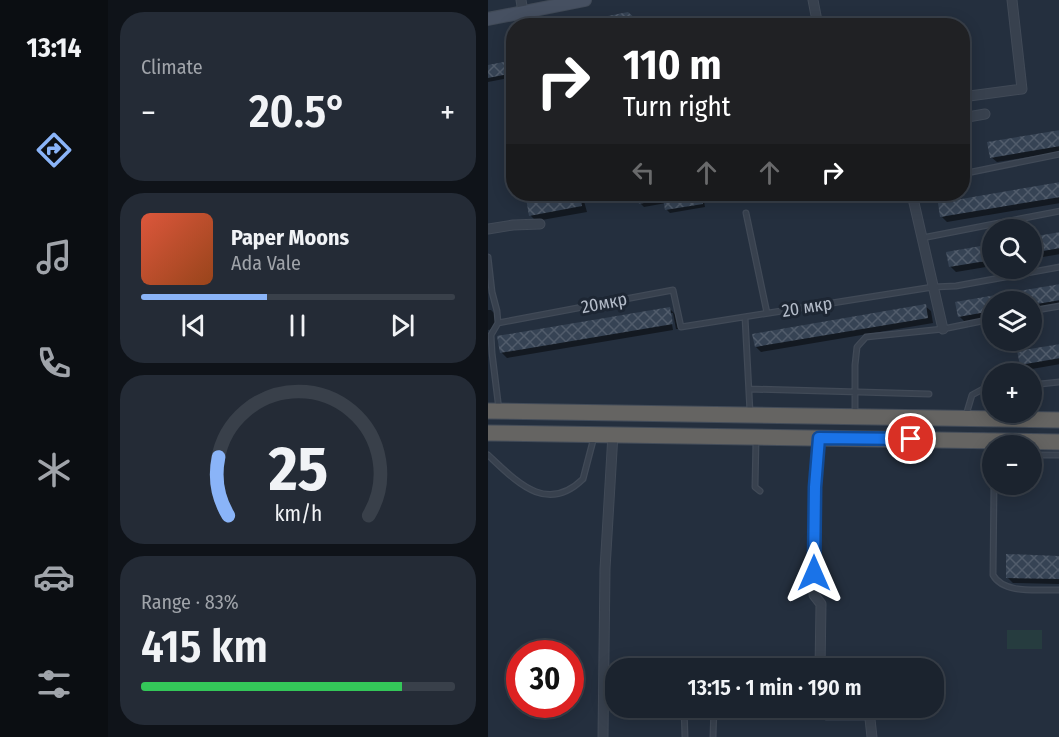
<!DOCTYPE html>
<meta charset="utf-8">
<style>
:root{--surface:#1b232e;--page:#242b36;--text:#f1f3f6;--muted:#a0a4aa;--line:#39404a;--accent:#8ab4f8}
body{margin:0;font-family:"Fira Sans Condensed",sans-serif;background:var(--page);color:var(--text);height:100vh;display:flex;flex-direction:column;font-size:22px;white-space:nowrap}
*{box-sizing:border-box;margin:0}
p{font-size:20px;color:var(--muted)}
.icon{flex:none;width:33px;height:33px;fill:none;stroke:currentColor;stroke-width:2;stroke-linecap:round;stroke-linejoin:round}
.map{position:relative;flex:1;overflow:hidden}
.drawer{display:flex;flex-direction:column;gap:12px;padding:12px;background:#0f1319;width:380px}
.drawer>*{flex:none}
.banner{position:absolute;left:18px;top:18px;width:464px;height:183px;border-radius:24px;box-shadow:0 3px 15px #0003,0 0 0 2px var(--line);background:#202124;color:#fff;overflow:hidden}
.fabs{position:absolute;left:494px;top:219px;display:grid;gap:12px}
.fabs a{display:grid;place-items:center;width:60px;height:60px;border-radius:50%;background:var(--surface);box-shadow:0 3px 15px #0003,0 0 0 2px var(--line);font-size:30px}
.speed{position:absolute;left:18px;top:640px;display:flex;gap:12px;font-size:30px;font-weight:700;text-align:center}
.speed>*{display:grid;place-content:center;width:78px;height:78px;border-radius:50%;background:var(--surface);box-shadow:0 3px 15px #0003,0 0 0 2px var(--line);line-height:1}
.speed .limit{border:9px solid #d22;background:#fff;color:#111}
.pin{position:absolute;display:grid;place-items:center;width:51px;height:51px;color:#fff;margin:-26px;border:3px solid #fff;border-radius:50%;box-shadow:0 2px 6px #0007}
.me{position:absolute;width:66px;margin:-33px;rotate:0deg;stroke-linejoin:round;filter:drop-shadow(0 0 4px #0008)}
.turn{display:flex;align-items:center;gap:21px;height:126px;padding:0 18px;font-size:27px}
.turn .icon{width:78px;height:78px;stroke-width:2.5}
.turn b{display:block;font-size:42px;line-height:51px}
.lanes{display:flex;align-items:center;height:57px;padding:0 18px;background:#0003;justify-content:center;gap:30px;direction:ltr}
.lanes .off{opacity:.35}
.big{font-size:45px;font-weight:600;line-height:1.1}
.drawer .widget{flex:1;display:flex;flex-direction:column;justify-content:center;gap:9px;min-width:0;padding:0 21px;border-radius:24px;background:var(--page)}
.drawer .dial{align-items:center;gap:0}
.dial svg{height:156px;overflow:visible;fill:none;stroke:var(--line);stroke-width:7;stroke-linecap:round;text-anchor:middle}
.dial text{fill:var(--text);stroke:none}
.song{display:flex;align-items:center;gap:18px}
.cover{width:72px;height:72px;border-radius:9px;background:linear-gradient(135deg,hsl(10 70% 55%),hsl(20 70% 35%))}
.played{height:6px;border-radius:3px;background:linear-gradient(90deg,var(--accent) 40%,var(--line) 40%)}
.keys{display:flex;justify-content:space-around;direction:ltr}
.heat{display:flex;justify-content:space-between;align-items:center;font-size:33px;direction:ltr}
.charge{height:9px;border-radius:4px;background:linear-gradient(90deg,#34c759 83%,var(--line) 0)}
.trip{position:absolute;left:117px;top:658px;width:339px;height:60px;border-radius:24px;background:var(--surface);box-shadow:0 3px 15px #0003,0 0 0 2px var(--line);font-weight:600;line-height:60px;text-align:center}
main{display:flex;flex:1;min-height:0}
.menu{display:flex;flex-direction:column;width:108px;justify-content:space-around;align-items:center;background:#0b0e12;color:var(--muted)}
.menu .icon{width:42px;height:42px}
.menu .active{color:var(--accent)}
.menu b{font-size:27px;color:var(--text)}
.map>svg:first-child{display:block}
.grass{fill:#263c3f}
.shadow{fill:#0007}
.building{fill:url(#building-cross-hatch)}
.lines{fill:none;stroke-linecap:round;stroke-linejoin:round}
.service-casing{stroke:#414a57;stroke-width:7}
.minor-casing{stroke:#414a57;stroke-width:11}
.secondary-casing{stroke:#414a57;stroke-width:14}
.trunk-casing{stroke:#434c59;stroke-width:17}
.service{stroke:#38414e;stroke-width:4.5}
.minor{stroke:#38414e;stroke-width:9}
.secondary{stroke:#465061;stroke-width:12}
.trunk{stroke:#656462;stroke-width:15}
.route-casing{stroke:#114b97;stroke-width:15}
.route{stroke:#1a73e8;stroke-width:10}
.labels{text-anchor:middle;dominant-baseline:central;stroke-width:6;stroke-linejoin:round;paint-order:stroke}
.street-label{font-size:18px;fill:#b4bcc9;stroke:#1d2633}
</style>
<main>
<nav class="menu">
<b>13:14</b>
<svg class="icon active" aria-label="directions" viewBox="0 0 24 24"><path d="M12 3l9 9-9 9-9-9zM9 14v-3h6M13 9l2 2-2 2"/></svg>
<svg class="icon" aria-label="music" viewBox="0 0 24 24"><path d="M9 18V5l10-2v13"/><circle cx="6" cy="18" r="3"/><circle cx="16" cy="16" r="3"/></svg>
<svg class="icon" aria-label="phone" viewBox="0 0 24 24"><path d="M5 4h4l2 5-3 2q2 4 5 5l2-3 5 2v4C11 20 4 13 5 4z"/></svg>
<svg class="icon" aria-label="climate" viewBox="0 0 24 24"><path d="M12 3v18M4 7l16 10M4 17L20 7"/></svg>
<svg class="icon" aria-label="car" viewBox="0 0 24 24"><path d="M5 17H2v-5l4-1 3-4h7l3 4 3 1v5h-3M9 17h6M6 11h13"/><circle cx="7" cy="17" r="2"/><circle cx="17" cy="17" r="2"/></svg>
<svg class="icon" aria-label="filters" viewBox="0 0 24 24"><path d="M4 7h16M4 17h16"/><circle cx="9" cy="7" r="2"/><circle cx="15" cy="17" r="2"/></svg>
</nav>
<section class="drawer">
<div class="widget"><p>Climate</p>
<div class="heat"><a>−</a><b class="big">20.5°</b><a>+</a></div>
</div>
<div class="widget">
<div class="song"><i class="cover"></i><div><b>Paper Moons</b><p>Ada Vale</p></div></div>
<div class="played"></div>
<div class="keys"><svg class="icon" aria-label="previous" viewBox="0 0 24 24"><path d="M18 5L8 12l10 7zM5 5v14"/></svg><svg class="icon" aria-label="pause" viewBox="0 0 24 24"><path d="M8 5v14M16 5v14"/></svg><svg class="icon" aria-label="next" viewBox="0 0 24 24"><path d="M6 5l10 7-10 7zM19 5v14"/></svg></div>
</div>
<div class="widget dial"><svg viewBox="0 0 100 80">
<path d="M14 69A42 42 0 1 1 86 69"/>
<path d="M14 69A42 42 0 0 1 9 39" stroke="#8ab4f8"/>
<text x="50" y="56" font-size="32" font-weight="700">25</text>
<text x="50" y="72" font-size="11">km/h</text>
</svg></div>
<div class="widget"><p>Range · 83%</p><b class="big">415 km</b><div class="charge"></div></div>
</section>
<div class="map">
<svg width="572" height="737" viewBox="0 0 572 737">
<defs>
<pattern id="building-cross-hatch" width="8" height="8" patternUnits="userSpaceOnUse" patternTransform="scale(1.5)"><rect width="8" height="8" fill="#364354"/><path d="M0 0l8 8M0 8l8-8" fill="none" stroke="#515c6b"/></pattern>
</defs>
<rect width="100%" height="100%" fill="#242f3e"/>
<path class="grass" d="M 519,630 L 554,630 L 554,649 L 519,649 Z"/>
<path class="shadow" d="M 140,14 L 151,24 L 124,26 Z
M 26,62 L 26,77 L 0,82 L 0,66 Z
M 572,131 L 572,152 L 509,162 L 503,157 Z
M 572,184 L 572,203 L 459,222 L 454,217 Z
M 71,194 L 94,194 L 99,212 L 48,221 L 43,216 L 40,199 Z
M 151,194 L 228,194 L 215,196 L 217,207 L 182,213 L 179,210 L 178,203 L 156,207 L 152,203 Z
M 572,234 L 572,254 L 543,259 L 543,239 Z
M 504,245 L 504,266 L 468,272 L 462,266 Z
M 572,285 L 572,306 L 543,310 L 543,302 L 504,302 L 504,317 L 477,322 L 471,316 L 469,303 Z
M 437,306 L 443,311 L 445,323 L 273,352 L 268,347 Z
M 182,309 L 187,314 L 190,329 L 188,329 L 185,313 L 182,313 L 185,330 L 19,358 L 14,353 L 11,338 Z
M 0,310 L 3,310 L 8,315 L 9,328 L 0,330 Z
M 572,345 L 572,364 L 538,370 L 533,364 Z
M 572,557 L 572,584 L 525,583 L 519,577 Z"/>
<path class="building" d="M 140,12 L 150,21 L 136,24 L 136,26 L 122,26 L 120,16 Z
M 26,60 L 26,73 L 0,78 L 0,65 Z
M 572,130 L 572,146 L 502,158 L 499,142 Z
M 572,182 L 572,197 L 452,217 L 450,203 Z
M 63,194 L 92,194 L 94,206 L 41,216 L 38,198 Z
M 149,194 L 213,194 L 215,204 L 177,210 L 175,199 L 151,204 Z
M 572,232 L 572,248 L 543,253 L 543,237 Z
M 504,244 L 504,260 L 461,267 L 458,252 Z
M 572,284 L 572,300 L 543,305 L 543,302 L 504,302 L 504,311 L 470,317 L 467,302 Z
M 438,304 L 440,318 L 267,347 L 264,334 Z
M 182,307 L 185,324 L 12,353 L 9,336 Z
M 572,344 L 572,358 L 532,365 L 529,351 Z
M 518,554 L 572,556 L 572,579 L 518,578 Z"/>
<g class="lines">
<g class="service-casing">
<path id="service" d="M 474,174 L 572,154
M 258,213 L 279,313
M 434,238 L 572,211
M 0,257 L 4,292 L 9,311 L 10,323 L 3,335 L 4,353 L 11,410
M 543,311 L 572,306
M 257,317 L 262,412
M 10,323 L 185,290 L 193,327 L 445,287 L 468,286 L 572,267
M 543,385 L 572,382
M 261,389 L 441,394
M 367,413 L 367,365 L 369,347 L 378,337 L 455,329 L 504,319
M 478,415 L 484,395 L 495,389 L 504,389
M 268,439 L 267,487 L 272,491
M 0,455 C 28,481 58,515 95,479 L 106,437
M 543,455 L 572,455
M 506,484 L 505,575 C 516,595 552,589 572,590
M 196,708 L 197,737
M 225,737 L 226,708"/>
</g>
<g class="minor-casing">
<path id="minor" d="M 33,0 L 35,12
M 325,0 L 330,26
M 474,97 L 534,89 L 524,0
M 474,118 L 497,114
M 424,194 L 455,329
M 0,229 L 25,225 L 52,224
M 331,437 L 327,487 L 326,595 L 333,604 L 332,669
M 331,708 L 333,712 L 339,715 L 380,715 L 382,719 L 384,737
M 258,714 L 331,709
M 115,737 L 117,569 L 125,434"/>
</g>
<g class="secondary-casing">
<path id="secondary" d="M 0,19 L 97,0"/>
</g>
<g class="trunk-casing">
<path id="trunk" d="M 0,411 L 572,420
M 0,433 L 572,442"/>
</g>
<use href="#service" class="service"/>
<use href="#minor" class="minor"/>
<use href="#secondary" class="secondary"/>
<use href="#trunk" class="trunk"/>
</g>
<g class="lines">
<g class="route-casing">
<path id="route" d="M 326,573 L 327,487 L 331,438 L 423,439"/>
</g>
<use href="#route" class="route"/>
</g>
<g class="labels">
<g class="street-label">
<text transform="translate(116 303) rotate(-11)">20мкр</text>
<text transform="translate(319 307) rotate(-9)">20 мкр</text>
</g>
</g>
</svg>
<div class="fabs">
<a><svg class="icon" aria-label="search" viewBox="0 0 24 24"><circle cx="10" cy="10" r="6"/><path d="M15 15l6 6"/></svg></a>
<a><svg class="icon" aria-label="layers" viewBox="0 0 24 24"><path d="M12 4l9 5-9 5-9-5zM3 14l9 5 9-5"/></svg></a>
<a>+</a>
<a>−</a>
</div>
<div class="speed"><div class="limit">30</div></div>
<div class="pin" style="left:423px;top:439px;background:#d93025"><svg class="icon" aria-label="arrive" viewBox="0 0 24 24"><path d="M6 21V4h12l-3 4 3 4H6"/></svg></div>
<svg class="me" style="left:326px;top:573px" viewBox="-20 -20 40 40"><path d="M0-17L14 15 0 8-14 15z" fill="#1a73e8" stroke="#fff" stroke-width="4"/></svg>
<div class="trip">13:15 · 1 min · 190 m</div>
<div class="banner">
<div class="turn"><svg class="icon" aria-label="right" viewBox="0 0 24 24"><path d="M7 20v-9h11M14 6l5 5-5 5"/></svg><div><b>110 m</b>Turn right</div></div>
<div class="lanes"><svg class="icon off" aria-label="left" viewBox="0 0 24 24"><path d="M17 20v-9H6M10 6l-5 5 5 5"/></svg><svg class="icon off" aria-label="ahead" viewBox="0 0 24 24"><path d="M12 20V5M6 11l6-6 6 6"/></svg><svg class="icon off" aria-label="ahead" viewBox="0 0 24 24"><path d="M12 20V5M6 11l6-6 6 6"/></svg><svg class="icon" aria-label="right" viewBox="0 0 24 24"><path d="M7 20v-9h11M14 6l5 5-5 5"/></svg></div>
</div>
</div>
</main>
